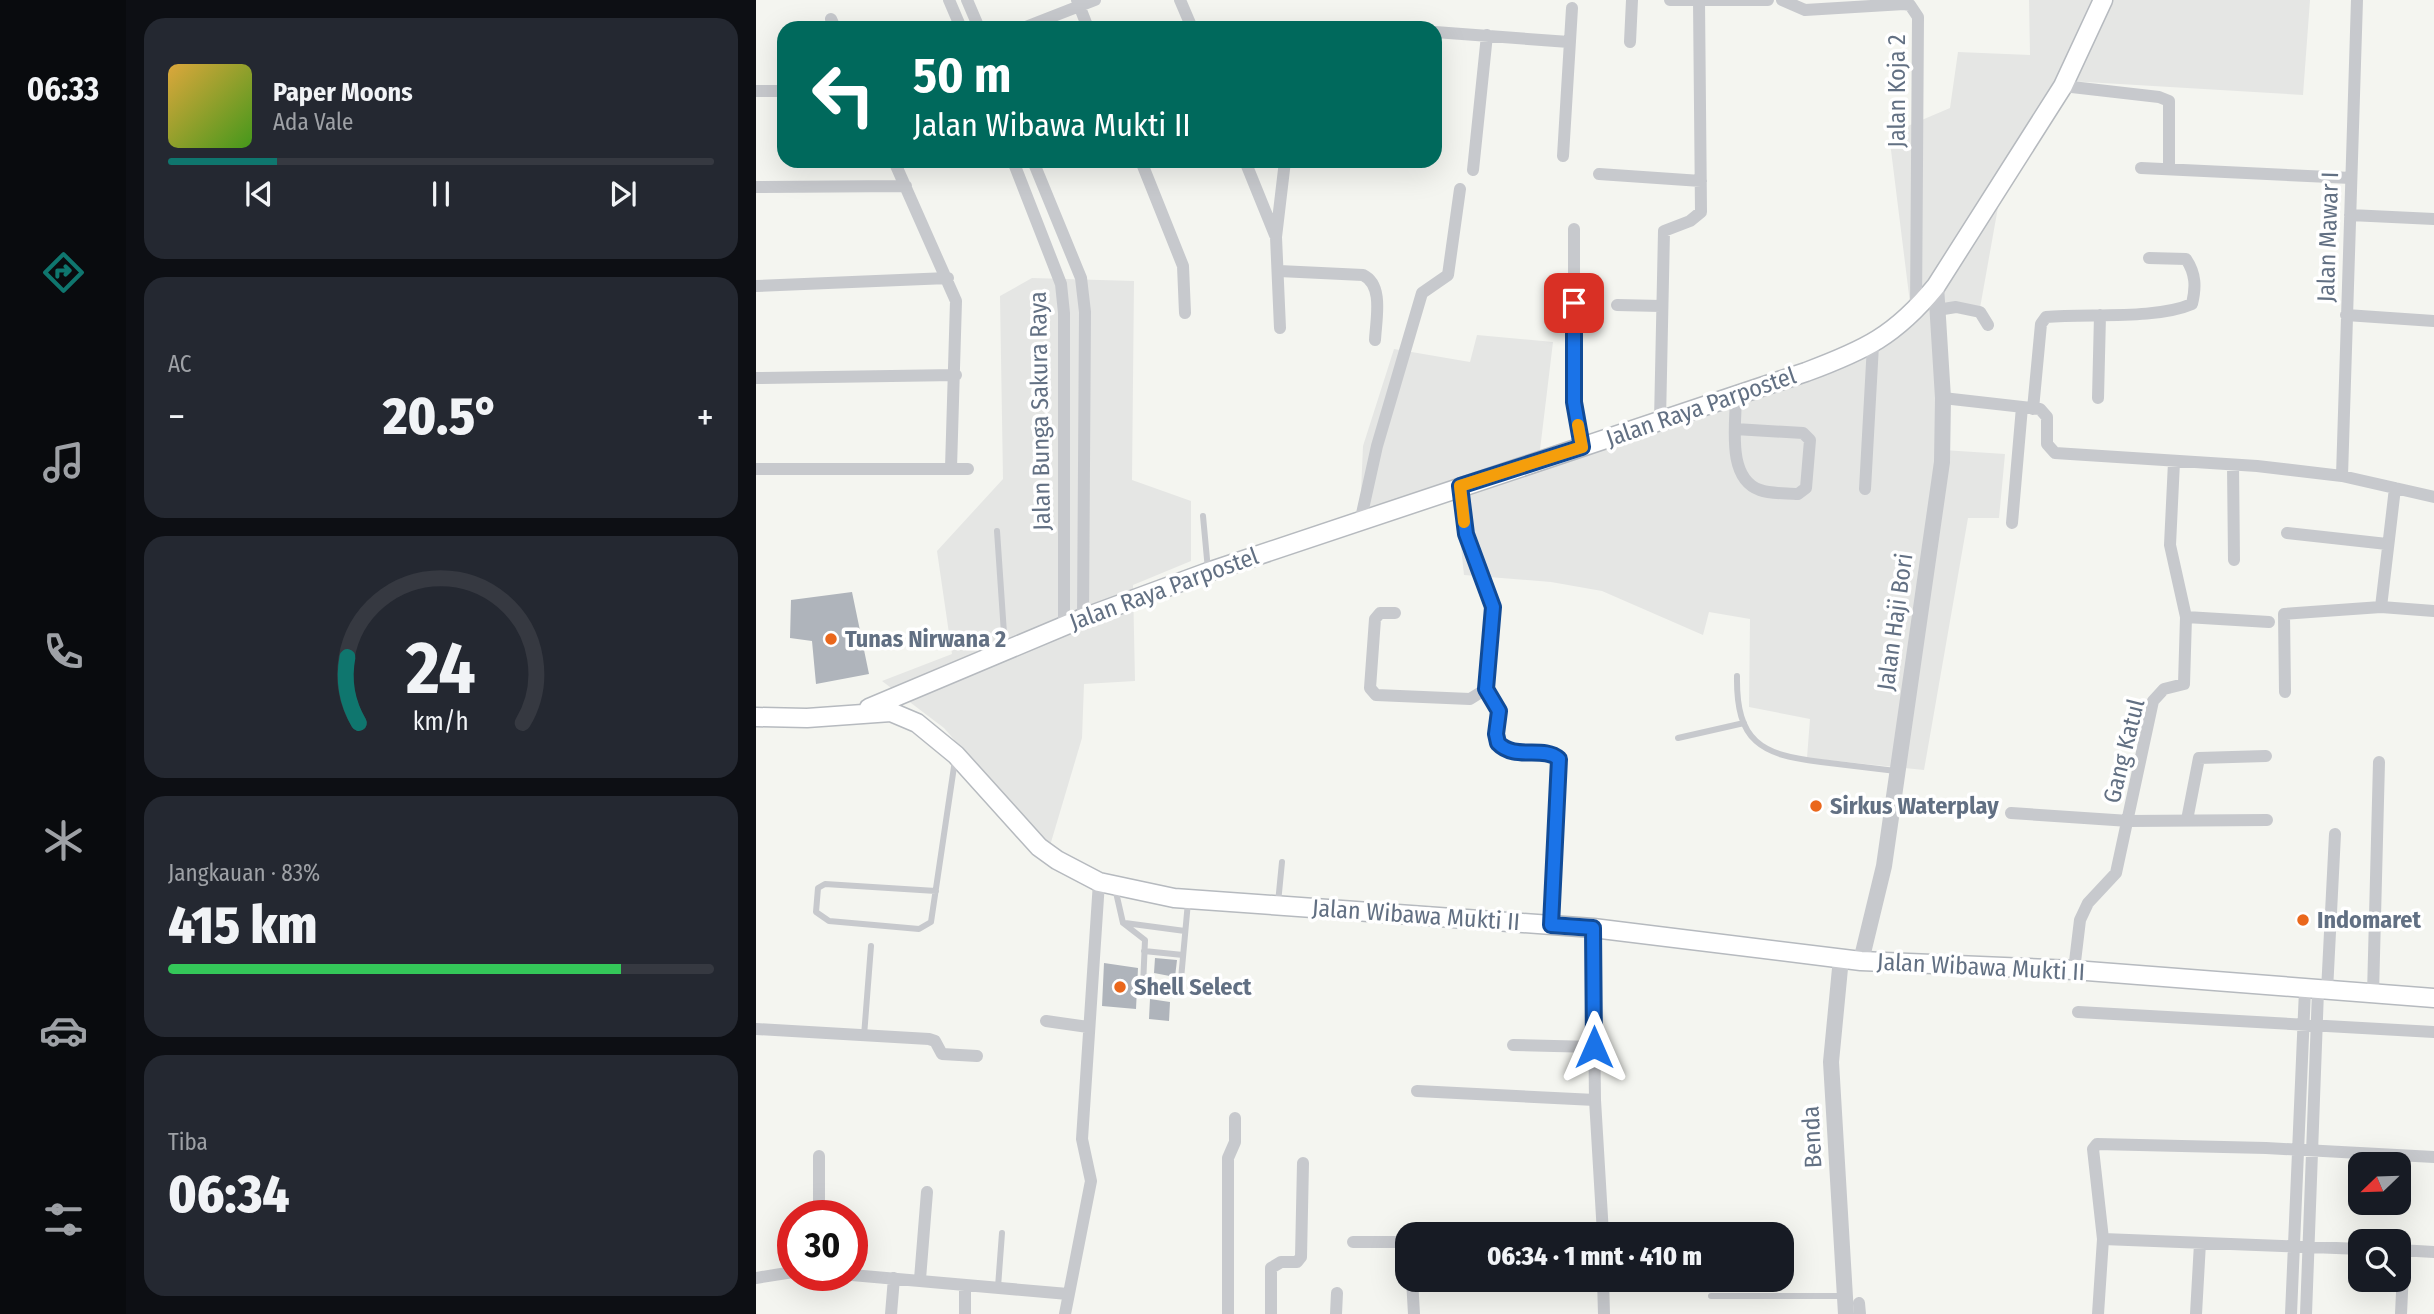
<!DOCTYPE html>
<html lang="id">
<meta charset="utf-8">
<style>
:root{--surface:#171b24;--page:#242831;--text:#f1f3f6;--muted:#9ea1a6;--line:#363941;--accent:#0f766e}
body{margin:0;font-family:"Fira Sans Condensed",sans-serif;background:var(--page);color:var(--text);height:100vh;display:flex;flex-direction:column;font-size:26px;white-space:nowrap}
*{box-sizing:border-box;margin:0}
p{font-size:23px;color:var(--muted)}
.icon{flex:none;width:38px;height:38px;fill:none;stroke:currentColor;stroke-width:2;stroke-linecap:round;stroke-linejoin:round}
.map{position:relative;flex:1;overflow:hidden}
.drawer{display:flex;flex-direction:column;gap:18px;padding:18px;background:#0d0f14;width:630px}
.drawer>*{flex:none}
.guide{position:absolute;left:21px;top:21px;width:665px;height:147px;border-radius:21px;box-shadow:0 7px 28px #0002;background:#00695c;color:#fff;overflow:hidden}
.needle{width:46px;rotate:247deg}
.buttons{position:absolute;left:1592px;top:1152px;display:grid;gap:14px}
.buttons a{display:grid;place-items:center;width:63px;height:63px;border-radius:14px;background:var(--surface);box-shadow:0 7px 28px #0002;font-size:35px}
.speed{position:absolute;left:21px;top:1200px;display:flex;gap:14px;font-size:35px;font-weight:700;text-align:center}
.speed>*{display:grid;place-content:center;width:91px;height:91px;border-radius:50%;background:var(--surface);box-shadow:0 7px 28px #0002;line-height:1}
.speed .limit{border:10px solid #d22;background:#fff;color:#111}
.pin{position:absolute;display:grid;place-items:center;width:60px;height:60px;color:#fff;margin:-30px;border-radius:14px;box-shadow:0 4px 10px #0006}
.me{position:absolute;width:77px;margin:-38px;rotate:0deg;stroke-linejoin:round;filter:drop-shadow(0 0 5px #0008)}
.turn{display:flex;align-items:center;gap:24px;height:147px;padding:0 21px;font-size:32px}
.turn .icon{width:91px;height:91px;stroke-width:2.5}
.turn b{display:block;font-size:49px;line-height:60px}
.big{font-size:52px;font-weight:800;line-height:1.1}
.drawer .widget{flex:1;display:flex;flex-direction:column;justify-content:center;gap:10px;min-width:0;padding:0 24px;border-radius:21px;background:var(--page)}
.drawer .dial{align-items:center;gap:0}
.dial svg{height:182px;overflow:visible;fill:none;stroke:var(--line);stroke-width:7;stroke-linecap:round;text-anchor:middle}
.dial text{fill:var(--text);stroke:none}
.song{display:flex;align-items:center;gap:21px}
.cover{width:84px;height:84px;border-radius:10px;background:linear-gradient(135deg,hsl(40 70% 55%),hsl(100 70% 35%))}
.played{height:7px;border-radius:4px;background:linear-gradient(90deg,var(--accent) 20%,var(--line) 20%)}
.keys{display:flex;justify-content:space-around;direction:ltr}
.heat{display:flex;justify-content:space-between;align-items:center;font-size:38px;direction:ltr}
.charge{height:10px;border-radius:5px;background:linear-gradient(90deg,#34c759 83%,var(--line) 0)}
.trip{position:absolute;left:639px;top:1222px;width:399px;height:70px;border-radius:21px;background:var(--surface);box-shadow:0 7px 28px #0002;font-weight:800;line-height:70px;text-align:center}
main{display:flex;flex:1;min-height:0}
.menu{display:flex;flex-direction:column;width:126px;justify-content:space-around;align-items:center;background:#090b0e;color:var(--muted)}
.menu .icon{width:49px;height:49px}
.menu .current{color:var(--accent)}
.menu b{font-size:32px;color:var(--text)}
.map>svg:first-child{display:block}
.built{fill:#e5e6e4}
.building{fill:#afb4bb}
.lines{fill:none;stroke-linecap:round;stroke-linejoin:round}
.secondary-casing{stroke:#b6babf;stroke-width:21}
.service{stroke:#c7c9cd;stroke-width:6}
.minor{stroke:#c7c9cd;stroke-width:12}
.tertiary{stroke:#c7c9cd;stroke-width:16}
.secondary{stroke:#fff;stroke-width:18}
.route-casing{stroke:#114b97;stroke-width:18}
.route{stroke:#1a73e8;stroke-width:12}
.slow{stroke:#f59e0b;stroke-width:12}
.poi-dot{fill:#ea671b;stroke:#fff;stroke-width:2.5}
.labels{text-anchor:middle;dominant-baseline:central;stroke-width:7;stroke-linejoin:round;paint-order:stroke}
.street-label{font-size:24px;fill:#627083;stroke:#fff}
.poi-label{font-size:24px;font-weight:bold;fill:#627083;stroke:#fff;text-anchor:start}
</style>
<main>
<nav class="menu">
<b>06:33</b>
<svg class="icon current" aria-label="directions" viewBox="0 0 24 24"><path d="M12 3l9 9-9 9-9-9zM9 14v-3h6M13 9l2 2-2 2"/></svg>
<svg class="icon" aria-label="music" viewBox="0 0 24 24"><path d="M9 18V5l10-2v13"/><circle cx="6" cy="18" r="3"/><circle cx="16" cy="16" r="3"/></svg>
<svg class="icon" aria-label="phone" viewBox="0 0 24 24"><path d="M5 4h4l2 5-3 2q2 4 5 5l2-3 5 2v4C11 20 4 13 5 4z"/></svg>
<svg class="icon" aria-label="climate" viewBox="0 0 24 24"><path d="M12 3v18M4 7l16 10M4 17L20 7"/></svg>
<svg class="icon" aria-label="car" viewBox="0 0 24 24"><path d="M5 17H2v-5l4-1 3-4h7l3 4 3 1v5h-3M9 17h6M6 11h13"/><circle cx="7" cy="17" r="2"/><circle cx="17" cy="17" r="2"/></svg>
<svg class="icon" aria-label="filters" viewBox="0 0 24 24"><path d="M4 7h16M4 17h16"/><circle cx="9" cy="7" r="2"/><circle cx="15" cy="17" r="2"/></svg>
</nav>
<section class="drawer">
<div class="widget">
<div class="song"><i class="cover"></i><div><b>Paper Moons</b><p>Ada Vale</p></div></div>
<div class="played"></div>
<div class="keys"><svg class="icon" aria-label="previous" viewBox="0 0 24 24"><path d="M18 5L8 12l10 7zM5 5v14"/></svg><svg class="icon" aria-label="pause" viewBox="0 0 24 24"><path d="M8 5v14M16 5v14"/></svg><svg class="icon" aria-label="next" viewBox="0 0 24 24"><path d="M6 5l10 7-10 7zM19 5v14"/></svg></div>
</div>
<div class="widget"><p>AC</p>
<div class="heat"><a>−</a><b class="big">20.5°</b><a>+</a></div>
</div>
<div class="widget dial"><svg viewBox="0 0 100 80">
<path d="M14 69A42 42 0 1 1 86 69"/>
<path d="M14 69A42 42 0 0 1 9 40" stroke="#0f766e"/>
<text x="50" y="56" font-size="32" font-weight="700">24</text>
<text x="50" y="72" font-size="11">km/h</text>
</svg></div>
<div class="widget"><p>Jangkauan · 83%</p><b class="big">415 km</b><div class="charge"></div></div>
<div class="widget"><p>Tiba</p><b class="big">06:34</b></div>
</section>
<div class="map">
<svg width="1678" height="1314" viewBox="0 0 1678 1314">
<rect width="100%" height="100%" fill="#f4f5f0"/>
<path class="built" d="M 1273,0 L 1554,0 L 1547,95 L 1313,81 L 1244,196 L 1224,308 L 1180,315 L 1187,450 L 1249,454 L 1243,518 L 1212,518 L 1168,770 L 1051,758 L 1054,719 L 993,707 L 994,619 L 953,612 L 947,635 L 846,591 L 795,582 L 708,575 L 698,482 L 604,515 L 607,446 L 638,349 L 714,362 L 721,335 L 797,342 L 783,458 L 1106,355 L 1156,319 L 1133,134 L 1194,108 L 1202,52 L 1274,55 Z
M 276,278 L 378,281 L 376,480 L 435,501 L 435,561 L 377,585 L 379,681 L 328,684 L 326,738 L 293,849 L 188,728 L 126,681 L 196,654 L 181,551 L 247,479 L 244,296 Z"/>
<path class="building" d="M 96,592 L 113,674 L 60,684 L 56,641 L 34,638 L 35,600 Z
M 399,958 L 421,960 L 419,977 L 398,973 Z
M 348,963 L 382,968 L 380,1009 L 346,1006 Z
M 394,999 L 414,1002 L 413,1021 L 393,1019 Z"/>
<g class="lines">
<g class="secondary-casing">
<path id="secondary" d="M 113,708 L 327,618 L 452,572 L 1050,372 C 1109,350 1139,336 1180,286 L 1307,86 L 1347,0
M 0,717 L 51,718 L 135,712 L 161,723 L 200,755 L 283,847 L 301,860 L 343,882 L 418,898 L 837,928 L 1105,961 L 1318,970 L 1678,998"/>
</g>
<path class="service" d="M 447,516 L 452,570
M 241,531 L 249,648
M 981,676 C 980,742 1005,755 1065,762 C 1090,765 1115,768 1140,771
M 922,738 L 988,723
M 359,888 L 367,923 L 389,940 L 387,986 L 424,990 L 432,902
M 180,891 L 69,884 L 62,888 L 60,912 L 73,921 L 163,929 L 175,922 L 199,760
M 522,903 L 526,862
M 369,923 L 429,931
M 388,951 L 427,955
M 108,1036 L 115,946
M 242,1287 L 246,1233
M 955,1296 L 1086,1296"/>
<path class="minor" d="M 193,0 L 205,28
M 211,0 L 223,28
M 321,0 L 332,28
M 424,0 L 436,28
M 914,0 L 1012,0
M 1026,0 L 1049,10 L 1148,4 L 1154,5 L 1162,17 L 1160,311
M 75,19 L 79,28
M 267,28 L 339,0
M 679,32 L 813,42
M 874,42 L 876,0
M 1307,86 L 1403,97 L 1413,101 L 1413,169
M 0,91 L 28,91
M 807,156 L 816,8
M 138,161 L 200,301 L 195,468
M 257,161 L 305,284 L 308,313 L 308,626
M 277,161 L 325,278 L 329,312 L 327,618
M 385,161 L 427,266 L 429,313
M 489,161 L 519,235
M 626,162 L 626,161
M 1385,168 L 1595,178
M 717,170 L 731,35
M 843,174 L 945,181
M 0,187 L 150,186
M 1594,215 L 1678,219
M 818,229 L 818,402 L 826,447
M 523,271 L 607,275 C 628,285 620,319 619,340
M 0,286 L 192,278
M 861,305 L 905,306
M 1181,310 L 1200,307 L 1224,312 L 1232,325
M 1590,315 L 1678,321
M 524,328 L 520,237 L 529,161
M 0,378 L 200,375
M 1187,398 L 1284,409 L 1291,417 L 1291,444 L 1299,453 L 1501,466 L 1586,476 L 1678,497
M 1342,398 L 1344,315
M 1277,409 L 1285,324 L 1290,317 C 1332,313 1399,320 1436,304 C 1440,287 1440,274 1430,259 L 1393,258
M 904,421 L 908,231 L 934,221 L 945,212 L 943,1
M 979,429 L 1047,433 L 1054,440 L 1050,488 L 1042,494 C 1030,493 1015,494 1004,490 C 970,478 980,424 980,395
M 1477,465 L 1478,560
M 0,469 L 212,469
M 1586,476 L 1601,0
M 704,487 L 710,534 L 738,607 L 730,689 L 743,711 L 740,734 L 742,743 C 759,761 787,745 803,759 L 795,925
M 1639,488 L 1625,607 L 1678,611
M 1109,489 L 1117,345
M 605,518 L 621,446 L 666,293 L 692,275 L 704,189
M 1256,523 L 1266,407
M 1531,533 L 1631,544
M 639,613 L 624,613 L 619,619 L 614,688 L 620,695 L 714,699 L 730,689
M 1430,617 L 1513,622
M 1529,692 L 1528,614 L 1625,607
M 1255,813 L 1373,821 L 1511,820
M 1431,820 L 1443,758 L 1510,756
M 837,928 L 839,1100 L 847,1234
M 1318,970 L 1324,920 L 1332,903 L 1360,873 L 1397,701 L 1408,689 L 1428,684 L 1430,617 L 1414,545 L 1418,462
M 1571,991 L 1579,834
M 1617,994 L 1623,762
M 1322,1012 L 1678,1032
M 290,1021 L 332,1027
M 0,1029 L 173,1039 L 179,1041 L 186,1054 L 221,1056
M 757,1045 L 838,1047
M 661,1091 L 839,1100
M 63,1216 L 63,1156
M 723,1234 L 726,1231 L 761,1234
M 1347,1239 L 1605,1249
M 597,1242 L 651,1242
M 1643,1250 L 1678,1252
M 96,1275 L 312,1294
M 0,1278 L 37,1272
M 164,1279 L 171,1192
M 656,1279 L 658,1314
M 847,1279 L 848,1314
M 703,1281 L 847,1284
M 1103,1303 L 1104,1314
M 135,1314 L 138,1278
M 209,1314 L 209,1286
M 309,1314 L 335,1181 L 326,1139 L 343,882
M 472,1314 L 472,1158 L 479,1142 L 479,1118
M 515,1314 L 515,1268 L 525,1262 L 541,1262 L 545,1257 L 547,1163
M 580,1314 L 581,1293
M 1342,1314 L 1347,1239 L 1337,1149 L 1341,1144 L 1510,1148 L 1678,1157
M 1440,1314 L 1444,1243
M 1535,1314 L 1549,990
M 1550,1314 L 1562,991
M 1645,1314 L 1648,1250"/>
<path class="tertiary" d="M 1085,958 L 1075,1062 L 1090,1314
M 1105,961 L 1128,866 L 1186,462 L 1187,398 L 1180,286"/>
<use href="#secondary" class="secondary"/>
</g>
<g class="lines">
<g class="route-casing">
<path id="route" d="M 818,303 L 818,402 L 826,447 L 704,486 L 710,534 L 737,607 L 730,689 L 743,711 L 740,734 L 742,743 C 759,761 787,745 803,759 L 795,925 L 837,928 L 838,1047"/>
</g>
<use href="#route" class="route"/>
<path class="slow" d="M 708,522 L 704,486 L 826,447 L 822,425"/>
</g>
<g class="poi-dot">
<circle cx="75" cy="639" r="7"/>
<circle cx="1060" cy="806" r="7"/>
<circle cx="1547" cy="920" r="7"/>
<circle cx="364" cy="987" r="7"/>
</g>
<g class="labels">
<g class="street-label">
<text transform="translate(1141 91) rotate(-90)">Jalan Koja 2</text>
<text transform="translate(1572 237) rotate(-88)">Jalan Mawar I</text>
<text transform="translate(945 407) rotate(-19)">Jalan Raya Parpostel</text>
<text transform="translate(284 411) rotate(-91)">Jalan Bunga Sakura Raya</text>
<text transform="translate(408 589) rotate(-20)">Jalan Raya Parpostel</text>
<text transform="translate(1139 622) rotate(-82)">Jalan Haji Bori</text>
<text transform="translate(1368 751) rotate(-76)">Gang Katul</text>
<text transform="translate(660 915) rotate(4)">Jalan Wibawa Mukti II</text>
<text transform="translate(1225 967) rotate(3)">Jalan Wibawa Mukti II</text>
<text transform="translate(1056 1137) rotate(-93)">Benda</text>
</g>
<g class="poi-label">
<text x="89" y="639">Tunas Nirwana 2</text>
<text x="1074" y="806">Sirkus Waterplay</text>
<text x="1561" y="920">Indomaret</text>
<text x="378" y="987">Shell Select</text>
</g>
</g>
</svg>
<div class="buttons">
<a><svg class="needle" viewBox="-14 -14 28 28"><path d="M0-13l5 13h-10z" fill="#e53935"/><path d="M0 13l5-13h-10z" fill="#9ea1a6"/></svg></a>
<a><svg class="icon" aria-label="search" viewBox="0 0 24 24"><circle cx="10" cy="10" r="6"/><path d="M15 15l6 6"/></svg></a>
</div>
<div class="speed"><div class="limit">30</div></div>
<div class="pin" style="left:818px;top:303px;background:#d93025"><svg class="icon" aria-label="arrive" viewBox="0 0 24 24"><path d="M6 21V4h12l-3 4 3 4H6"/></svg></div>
<svg class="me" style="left:838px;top:1047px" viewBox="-20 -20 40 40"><path d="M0-17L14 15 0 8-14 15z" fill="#1a73e8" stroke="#fff" stroke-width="4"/></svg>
<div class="trip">06:34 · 1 mnt · 410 m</div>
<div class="guide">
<div class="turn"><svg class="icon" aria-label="left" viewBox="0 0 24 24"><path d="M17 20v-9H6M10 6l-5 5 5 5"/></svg><div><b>50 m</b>Jalan Wibawa Mukti II</div></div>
</div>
</div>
</main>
